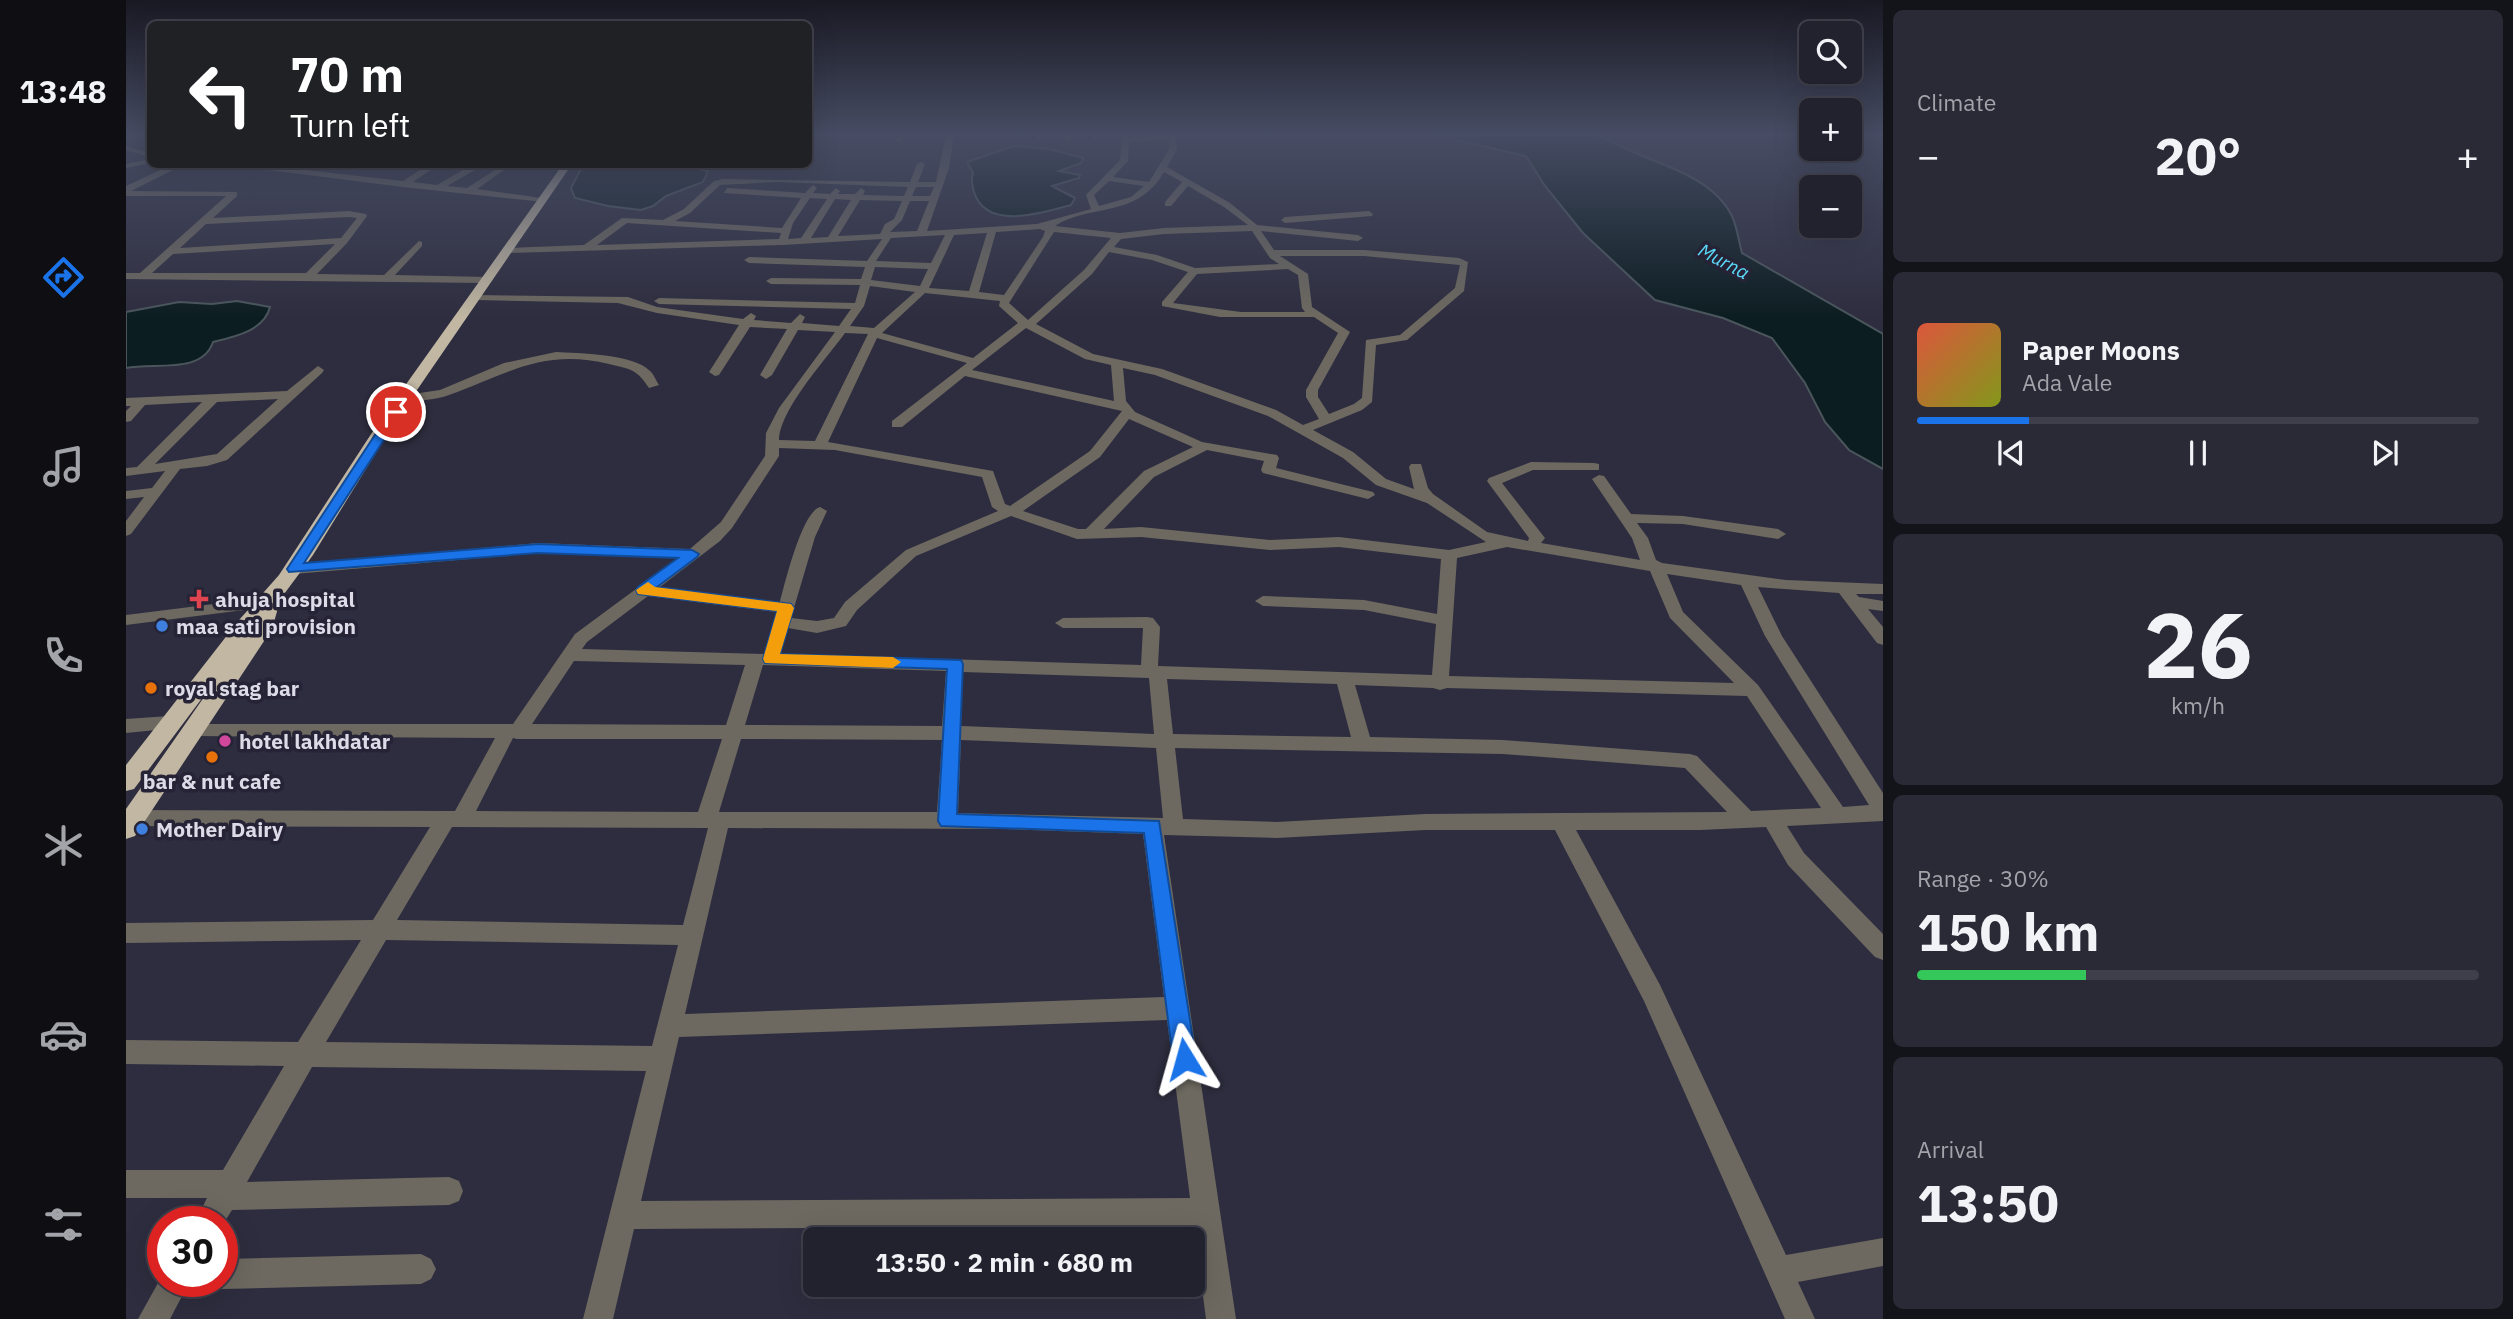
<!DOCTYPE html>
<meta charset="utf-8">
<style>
:root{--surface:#22222f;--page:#2a2a37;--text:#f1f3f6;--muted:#a2a4aa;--line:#3f3f4b;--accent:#1a73e8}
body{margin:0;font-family:"IBM Plex Sans",sans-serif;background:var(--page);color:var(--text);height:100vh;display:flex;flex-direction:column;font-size:26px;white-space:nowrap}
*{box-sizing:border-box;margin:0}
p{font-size:23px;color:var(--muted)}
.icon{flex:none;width:38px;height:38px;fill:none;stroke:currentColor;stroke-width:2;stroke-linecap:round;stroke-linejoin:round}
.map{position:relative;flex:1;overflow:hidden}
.side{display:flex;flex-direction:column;gap:10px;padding:10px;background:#13131a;width:630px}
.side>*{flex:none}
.banner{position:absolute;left:21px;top:21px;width:665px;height:147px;border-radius:10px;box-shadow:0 7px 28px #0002,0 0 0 2px var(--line);background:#202124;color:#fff;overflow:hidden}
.buttons{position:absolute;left:1673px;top:21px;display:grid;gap:14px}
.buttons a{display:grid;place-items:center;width:63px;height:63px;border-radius:10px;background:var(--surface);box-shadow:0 7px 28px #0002,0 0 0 2px var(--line);font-size:35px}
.speed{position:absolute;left:21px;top:1206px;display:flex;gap:14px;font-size:35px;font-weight:700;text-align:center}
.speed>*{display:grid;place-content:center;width:91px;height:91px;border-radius:50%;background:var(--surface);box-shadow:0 7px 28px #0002,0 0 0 2px var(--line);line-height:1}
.speed .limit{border:10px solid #d22;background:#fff;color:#111}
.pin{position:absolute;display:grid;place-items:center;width:60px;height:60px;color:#fff;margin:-30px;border:4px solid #fff;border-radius:50%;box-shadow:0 2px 7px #0007}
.me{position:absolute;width:77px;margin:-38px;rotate:352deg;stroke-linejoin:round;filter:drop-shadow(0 0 5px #0008)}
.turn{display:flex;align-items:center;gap:24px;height:147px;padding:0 28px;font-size:32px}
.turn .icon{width:91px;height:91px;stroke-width:2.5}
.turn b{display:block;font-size:49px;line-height:60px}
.big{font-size:52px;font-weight:700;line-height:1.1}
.side .card{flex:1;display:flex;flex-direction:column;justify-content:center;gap:10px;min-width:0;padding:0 24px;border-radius:10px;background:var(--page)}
.side .dial{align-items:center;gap:0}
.dial b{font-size:91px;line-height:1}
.song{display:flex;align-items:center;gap:21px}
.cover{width:84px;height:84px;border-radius:10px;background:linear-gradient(135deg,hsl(10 70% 55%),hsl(70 70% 35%))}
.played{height:7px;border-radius:4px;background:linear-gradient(90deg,var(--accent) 20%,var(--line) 20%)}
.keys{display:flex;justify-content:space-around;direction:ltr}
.heat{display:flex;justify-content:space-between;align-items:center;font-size:38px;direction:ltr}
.charge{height:10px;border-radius:5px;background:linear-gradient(90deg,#34c759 30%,var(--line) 0)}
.trip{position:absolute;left:677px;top:1227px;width:402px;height:70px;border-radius:10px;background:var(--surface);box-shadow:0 7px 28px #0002,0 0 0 2px var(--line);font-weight:700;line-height:70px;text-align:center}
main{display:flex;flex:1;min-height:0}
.tabs{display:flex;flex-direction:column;width:126px;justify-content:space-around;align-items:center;background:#0e0e13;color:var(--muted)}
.tabs .icon{width:49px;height:49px}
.tabs .active{color:var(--accent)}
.tabs b{font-size:32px;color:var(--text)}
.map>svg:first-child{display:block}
.water{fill:#0c1d21;stroke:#4a565c;stroke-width:2}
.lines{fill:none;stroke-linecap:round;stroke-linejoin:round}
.minor{fill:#6d6960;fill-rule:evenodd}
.highway{fill:#c1b7a2;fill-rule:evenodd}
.route{fill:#1a73e8;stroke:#114b97;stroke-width:2}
.slow{fill:#f59e0b}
.health-dot{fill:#e0444e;stroke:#252335;stroke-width:2.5}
.shop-dot{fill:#3f7fe0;stroke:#252335;stroke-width:2.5}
.food-dot{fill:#e8710a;stroke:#252335;stroke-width:2.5}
.hotel-dot{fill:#d1479c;stroke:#252335;stroke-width:2.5}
.labels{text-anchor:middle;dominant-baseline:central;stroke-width:7;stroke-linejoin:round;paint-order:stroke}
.far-water-label{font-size:19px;font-style:italic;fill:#5ad9f8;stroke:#252335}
.poi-label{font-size:21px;font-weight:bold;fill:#dcdbe7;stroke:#252335;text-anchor:start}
</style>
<main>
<nav class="tabs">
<b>13:48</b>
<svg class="icon active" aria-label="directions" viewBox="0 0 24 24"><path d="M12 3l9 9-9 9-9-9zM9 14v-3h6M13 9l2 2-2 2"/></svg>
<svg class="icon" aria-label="music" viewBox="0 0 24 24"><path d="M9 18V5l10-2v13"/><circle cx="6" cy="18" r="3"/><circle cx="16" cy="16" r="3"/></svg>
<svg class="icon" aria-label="phone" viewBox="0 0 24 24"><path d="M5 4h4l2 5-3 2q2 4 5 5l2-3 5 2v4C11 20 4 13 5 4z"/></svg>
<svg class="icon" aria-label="climate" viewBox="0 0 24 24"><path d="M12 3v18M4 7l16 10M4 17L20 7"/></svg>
<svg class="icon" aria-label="car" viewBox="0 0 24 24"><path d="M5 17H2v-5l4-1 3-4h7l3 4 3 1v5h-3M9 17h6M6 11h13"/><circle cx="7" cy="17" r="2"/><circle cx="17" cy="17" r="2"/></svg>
<svg class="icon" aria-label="filters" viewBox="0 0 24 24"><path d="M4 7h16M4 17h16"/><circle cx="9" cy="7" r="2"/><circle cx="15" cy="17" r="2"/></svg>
</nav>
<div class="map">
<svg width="1757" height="1319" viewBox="0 0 1757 1319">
<rect width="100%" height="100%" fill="#2e2d3f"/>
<path class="water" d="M 1309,135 L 1467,135 C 1482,138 1493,146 1507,152 C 1542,167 1587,179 1606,216 C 1611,227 1613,242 1616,253 L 1757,334 L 1757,469 L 1723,450 L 1699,422 L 1679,383 L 1646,338 L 1597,318 L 1529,300 L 1457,233 L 1419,186 L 1400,156 Z
M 888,146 L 923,149 L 957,158 L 955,163 L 933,171 L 954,175 L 953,178 L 926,186 L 949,198 L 945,205 C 916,213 860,231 848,192 C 846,184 845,181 847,173 L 841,162 Z
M 457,165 L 557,165 L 582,171 L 577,182 L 540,196 L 527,206 L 515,210 L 482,206 L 449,198 L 445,188 Z
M 111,301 L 144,307 C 138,331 108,337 87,342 C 76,375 27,362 0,368 L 0,312 L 53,302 L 86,304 Z"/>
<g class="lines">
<path class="minor" d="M 0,135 L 16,135 L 0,139 Z
M 774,135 L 781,135 L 774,142 L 770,140 Z
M 820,135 L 828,135 L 823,168 L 801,231 L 911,224 L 965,209 L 960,195 L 994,160 L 997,135 L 1004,137 L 1050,135 L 1051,149 L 1041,167 L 1104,203 L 1131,225 L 1232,235 L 1237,238 L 1232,241 L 1135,231 L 1148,250 L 1238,250 L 1333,258 L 1342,262 L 1338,291 L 1281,340 L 1250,345 L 1246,402 L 1236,410 L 1187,430 L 1227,452 L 1260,479 L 1288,489 L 1283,467 L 1285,464 L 1295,464 L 1302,488 L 1307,494 L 1361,532 L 1402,541 L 1403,538 L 1361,481 L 1363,478 L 1405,462 L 1468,463 L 1473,464 L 1473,470 L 1407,470 L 1376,483 L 1419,538 L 1415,543 L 1514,560 L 1506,538 L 1466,479 L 1473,475 L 1478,476 L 1505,514 L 1557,516 L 1652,529 L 1660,534 L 1652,539 L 1557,524 L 1511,523 L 1522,538 L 1530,560 L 1536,563 L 1660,580 L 1757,584 L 1757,594 L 1730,594 L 1733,597 L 1757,601 L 1757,611 L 1742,609 L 1757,627 L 1757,645 L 1751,643 L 1713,593 L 1632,587 L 1656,636 L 1757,793 L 1757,821 L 1661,826 L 1678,853 L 1757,934 L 1757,960 L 1749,957 L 1662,865 L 1640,827 L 1574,830 L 1450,830 L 1534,985 L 1660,1255 L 1757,1238 L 1757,1266 L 1672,1282 L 1689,1319 L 1659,1319 L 1518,1001 L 1429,830 L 1299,830 L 1151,838 L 1038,835 L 1110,1319 L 1080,1319 L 1068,1226 L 508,1229 L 487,1319 L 457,1319 L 520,1071 L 186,1067 L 121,1182 L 323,1177 L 333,1181 L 337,1191 L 333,1201 L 323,1205 L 106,1210 L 96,1226 L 96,1222 L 69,1222 L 81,1198 L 0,1198 L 0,1170 L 97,1170 L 158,1066 L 0,1064 L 0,1040 L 172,1042 L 235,940 L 0,943 L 0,923 L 247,920 L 304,827 L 0,826 L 0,810 L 329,811 L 369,738 L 68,736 L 61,734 L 59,729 L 61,724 L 387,724 L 449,634 L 552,558 L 412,553 L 168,574 L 162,572 L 160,569 L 162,566 L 412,543 L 564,549 L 595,522 L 639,456 L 640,433 L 653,408 L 709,332 L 672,330 L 646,375 L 640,379 L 634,375 L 661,329 L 624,327 L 593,375 L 589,376 L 583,372 L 613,325 L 531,313 L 492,303 L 351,300 L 347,299 L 347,295 L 502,297 L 531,307 L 617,319 L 625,313 L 630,316 L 628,320 L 665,323 L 674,314 L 679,317 L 676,323 L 713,326 L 725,309 L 533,304 L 528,301 L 533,298 L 729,303 L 734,285 L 645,284 L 640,281 L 645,278 L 735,279 L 739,267 L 623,263 L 618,260 L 623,257 L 741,261 L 756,239 L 657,245 L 383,253 L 380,252 L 380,248 L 458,245 L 496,218 L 537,220 L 558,209 L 588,181 L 597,179 L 784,182 L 791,164 L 795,162 L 799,164 L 792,182 L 810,182 ZM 1043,140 L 1043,149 L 1023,182 L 987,177 L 1002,161 L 1003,141 ZM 1038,172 L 1056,182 L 1039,202 L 1039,206 L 1045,206 L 1062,186 L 1098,207 L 1122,225 L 1038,228 L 994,233 L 929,226 C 965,203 1011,219 1038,172 ZM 983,181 L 1018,186 L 1005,197 L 973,206 L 968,195 ZM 652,182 L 782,187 L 778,196 L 737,195 L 739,191 L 735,188 L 729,194 L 712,194 L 714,191 L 710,188 L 704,194 L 687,193 L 691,188 L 687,185 L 679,193 L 601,188 L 598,193 L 675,198 L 656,228 L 549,221 L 564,213 L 594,185 ZM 790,187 L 808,187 L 804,196 L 786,196 ZM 684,198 L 701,199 L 675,238 L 662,239 L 667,223 ZM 709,199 L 725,200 L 702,237 L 685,238 ZM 734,200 L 776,201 L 768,219 L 759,224 L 754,234 L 712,236 ZM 784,201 L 803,201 L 791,231 L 764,232 L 776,220 ZM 501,223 L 655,233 L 653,239 L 471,245 ZM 914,229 L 919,231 L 917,237 L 878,295 L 853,292 L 870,232 ZM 1126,231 L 1144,258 L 1153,264 L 1069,268 L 1031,255 L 988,247 L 995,239 L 1038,234 ZM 928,232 L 985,238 L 958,270 L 902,320 L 883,303 ZM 861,233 L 843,291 L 803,288 L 828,235 ZM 819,235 L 805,263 L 750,261 L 765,238 ZM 983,252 L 1026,260 L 1062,272 L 1036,302 L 1036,306 L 1094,317 L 1188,317 L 1212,333 L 1180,390 L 1180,397 L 1193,419 L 1177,425 L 1150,410 L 1036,369 L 967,354 L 910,324 L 966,274 ZM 1154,256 L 1238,256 L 1334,265 L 1329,288 L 1274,335 L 1240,340 L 1236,398 L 1228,404 L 1203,414 L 1192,397 L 1192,390 L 1224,332 L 1186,307 L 1182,274 ZM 749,267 L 802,269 L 794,286 L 745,280 ZM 1162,269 L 1172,275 L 1176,308 L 1179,312 L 1115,312 L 1047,303 L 1071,274 ZM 744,286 L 789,292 L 748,328 L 724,326 L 738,306 ZM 799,293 L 874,301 L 873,306 L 892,323 L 847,358 L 756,333 ZM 900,328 L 959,359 L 985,365 L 988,401 L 846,370 ZM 719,333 L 742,334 L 689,441 L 653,440 C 654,409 701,358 719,333 ZM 751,338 L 841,363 L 766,421 L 766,427 L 776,427 L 839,376 L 996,411 L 964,451 L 884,506 L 879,504 L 867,471 L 702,442 ZM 997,368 L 1029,375 L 1142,416 L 1217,458 L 1250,485 L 1301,503 L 1360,542 L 1323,550 L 1213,537 L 1144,540 L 1015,527 L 978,529 L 1028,477 L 1081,450 L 1138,461 L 1135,470 L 1137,473 L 1242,499 L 1249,495 L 1247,492 L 1150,468 L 1153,458 L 1151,455 L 1076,442 L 1009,412 L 1000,401 ZM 1003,419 L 1067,447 L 1018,471 L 960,529 L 952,529 L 897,511 L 974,457 ZM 653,448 L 709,450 L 856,477 L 866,507 L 872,511 L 780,550 L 719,602 L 708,618 L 691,621 L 665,618 L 689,537 L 701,511 L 694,507 C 676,512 659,583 654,602 L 534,587 L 594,541 L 606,528 L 653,456 ZM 885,516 L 951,539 L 1015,537 L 1144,550 L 1213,547 L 1315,559 L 1311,614 L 1238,600 L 1137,596 L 1129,601 L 1137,606 L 1238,610 L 1310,624 L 1306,675 L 1032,666 L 1034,627 L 1027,618 L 1021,617 L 937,618 L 929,623 L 937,628 L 1017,628 L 1015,665 L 655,654 L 662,628 L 691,633 L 720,626 L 731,610 L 790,556 ZM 1381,547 L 1524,571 L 1544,618 L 1608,683 L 1323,676 L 1331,558 ZM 1541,574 L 1615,585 L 1639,636 L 1743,805 L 1717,807 L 1632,685 L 1557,612 ZM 522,596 L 651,612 L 638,654 L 456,649 L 461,642 ZM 448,661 L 619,665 L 600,725 L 406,724 ZM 637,665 L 820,671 L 816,726 L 619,725 ZM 837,672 L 1023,678 L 1028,734 L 835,726 ZM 1041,679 L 1211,684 L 1225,737 L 1047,734 ZM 1229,685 L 1307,688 L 1314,690 L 1321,688 L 1621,696 L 1695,808 L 1625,811 L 1571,756 L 1564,754 L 1377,740 L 1244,737 ZM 387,738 L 391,739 L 596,739 L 572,812 L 350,811 ZM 615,739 L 816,740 L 811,812 L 593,812 ZM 835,740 L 1030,748 L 1037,818 L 832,813 ZM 1049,748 L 1377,754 L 1559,768 L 1601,812 L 1299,814 L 1151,822 L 1057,819 ZM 326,827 L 580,828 L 582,828 L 557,925 L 271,920 ZM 602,828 L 878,829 L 1017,834 L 1038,997 L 559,1014 ZM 260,940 L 552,945 L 526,1046 L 200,1042 ZM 1041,1020 L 1064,1198 L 515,1201 L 553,1037 Z
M 882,135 L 890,135 L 884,139 L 880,137 Z
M 911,135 L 918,135 L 912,140 L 908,138 Z
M 939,135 L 945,135 L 944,140 L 938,140 Z
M 967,135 L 973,135 L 972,140 L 966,140 Z
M 0,146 L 24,153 L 24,157 L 0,150 Z
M 24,159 L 24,163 L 0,168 L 0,164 Z
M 47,164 L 59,164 L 5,191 L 111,192 L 111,196 L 87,218 L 223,211 L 240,214 L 241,216 L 221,243 L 191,274 L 258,275 L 293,241 L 296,242 L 296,246 L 269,275 L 362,277 L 367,280 L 362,283 L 0,279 L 0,273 L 14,273 L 100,196 L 0,196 L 0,186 ZM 223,217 L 231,218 L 215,238 L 54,248 L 80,224 ZM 209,244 L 180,273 L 26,273 L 47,254 Z
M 95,164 L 125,164 L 277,181 L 303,164 L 313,164 L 287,182 L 311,185 L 342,167 L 340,164 L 348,164 L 349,170 L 321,186 L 341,188 L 375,166 L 378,170 L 351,189 L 422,199 L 418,202 L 277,187 Z
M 1243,211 L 1247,214 L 1246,216 L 1159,223 L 1155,220 L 1159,217 Z
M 430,352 C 452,353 508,354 524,371 C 528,374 530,381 533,385 L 523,388 C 511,369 504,369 483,364 C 417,348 381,374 323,395 C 309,400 294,400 280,403 L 274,399 L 280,395 L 314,390 L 378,363 Z
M 192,366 L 198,370 L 196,373 L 101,460 L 81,466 L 54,469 L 5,534 L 0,536 L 0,521 L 18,497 L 0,499 L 0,491 L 26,488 L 39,471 L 0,476 L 0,468 L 11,467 L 76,402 L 19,405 L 5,421 L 0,422 L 0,411 L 5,406 L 0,406 L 0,398 L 161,391 ZM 152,399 L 91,454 L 29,464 L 91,402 Z
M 144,597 L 152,602 L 150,606 L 0,625 L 0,615 Z
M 43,716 L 50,718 L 52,723 L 50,728 L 0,733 L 0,719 Z
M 295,1254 L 305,1259 L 310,1269 L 305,1279 L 295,1284 L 96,1289 L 84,1281 L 96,1281 L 96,1259 Z
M 37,1274 L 37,1281 L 64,1281 L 44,1319 L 12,1319 Z"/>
<path class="highway" d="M 437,164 L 446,164 L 267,425 L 187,555 L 150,605 L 152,608 L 146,629 L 9,836 L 0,839 L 0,809 L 92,677 L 8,789 L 0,791 L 0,765 L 113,620 L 153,575 L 251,425 Z"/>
</g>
<linearGradient id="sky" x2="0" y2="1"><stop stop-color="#191923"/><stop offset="0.42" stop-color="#464c63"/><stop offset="1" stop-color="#464c63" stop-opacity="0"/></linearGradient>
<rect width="1757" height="319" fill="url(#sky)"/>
<path class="route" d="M 270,408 L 276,412 L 178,563 L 412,544 L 566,550 L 573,554 L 571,557 L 531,587 L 665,604 L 668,608 L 654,654 L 835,660 L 837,664 L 831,814 L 1033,821 L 1070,1059 L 1067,1067 L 1059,1071 L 1051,1067 L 1047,1059 L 1018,833 L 815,826 L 812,821 L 821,669 L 639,663 L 637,659 L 651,611 L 512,594 L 510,590 L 512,587 L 552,558 L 412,553 L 163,572 L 161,569 L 264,412 Z"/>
<path class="slow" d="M 522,582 L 529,587 L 665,604 L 668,608 L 654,654 L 767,657 L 775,662 L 767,668 L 639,663 L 637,659 L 651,611 L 512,594 L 510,590 Z"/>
<path class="health-dot" d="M69.5 588.5h7v7h7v7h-7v7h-7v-7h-7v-7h7z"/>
<g class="shop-dot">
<circle cx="36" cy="626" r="7"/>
<circle cx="16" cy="829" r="7"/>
</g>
<g class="food-dot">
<circle cx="25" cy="688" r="7"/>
<circle cx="86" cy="757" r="7"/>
</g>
<circle class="hotel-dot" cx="99" cy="741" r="7"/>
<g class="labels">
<g class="far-water-label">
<text transform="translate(1598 261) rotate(28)">Murna</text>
</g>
<g class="poi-label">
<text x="89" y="599">ahuja hospital</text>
<text x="50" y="626">maa sati provision</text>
<text x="39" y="688">royal stag bar</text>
<text x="113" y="741">hotel lakhdatar</text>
<text x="86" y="781" text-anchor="middle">bar &amp; nut cafe</text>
<text x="30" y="829">Mother Dairy</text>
</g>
</g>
</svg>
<div class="buttons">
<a><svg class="icon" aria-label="search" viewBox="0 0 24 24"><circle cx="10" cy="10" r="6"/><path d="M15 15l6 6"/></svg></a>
<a>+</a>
<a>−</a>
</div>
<div class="speed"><div class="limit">30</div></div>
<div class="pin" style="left:270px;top:412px;background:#d93025"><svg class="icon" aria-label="arrive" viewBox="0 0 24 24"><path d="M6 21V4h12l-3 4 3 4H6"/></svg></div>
<svg class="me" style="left:1059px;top:1059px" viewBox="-20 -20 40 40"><path d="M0-17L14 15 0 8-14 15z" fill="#1a73e8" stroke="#fff" stroke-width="4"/></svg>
<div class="trip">13:50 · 2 min · 680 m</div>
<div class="banner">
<div class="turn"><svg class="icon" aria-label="left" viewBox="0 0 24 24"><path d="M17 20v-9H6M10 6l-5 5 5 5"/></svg><div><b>70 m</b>Turn left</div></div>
</div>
</div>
<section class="side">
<div class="card"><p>Climate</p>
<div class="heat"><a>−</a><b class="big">20°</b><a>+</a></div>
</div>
<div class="card">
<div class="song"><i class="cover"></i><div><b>Paper Moons</b><p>Ada Vale</p></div></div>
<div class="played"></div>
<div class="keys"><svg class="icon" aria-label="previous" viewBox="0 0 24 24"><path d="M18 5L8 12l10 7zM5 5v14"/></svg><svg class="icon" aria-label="pause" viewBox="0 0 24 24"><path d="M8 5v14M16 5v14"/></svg><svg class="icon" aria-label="next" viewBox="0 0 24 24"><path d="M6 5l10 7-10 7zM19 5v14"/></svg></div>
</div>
<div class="card dial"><b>26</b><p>km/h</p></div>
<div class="card"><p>Range · 30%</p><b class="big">150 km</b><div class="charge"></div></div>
<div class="card"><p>Arrival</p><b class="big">13:50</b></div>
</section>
</main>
